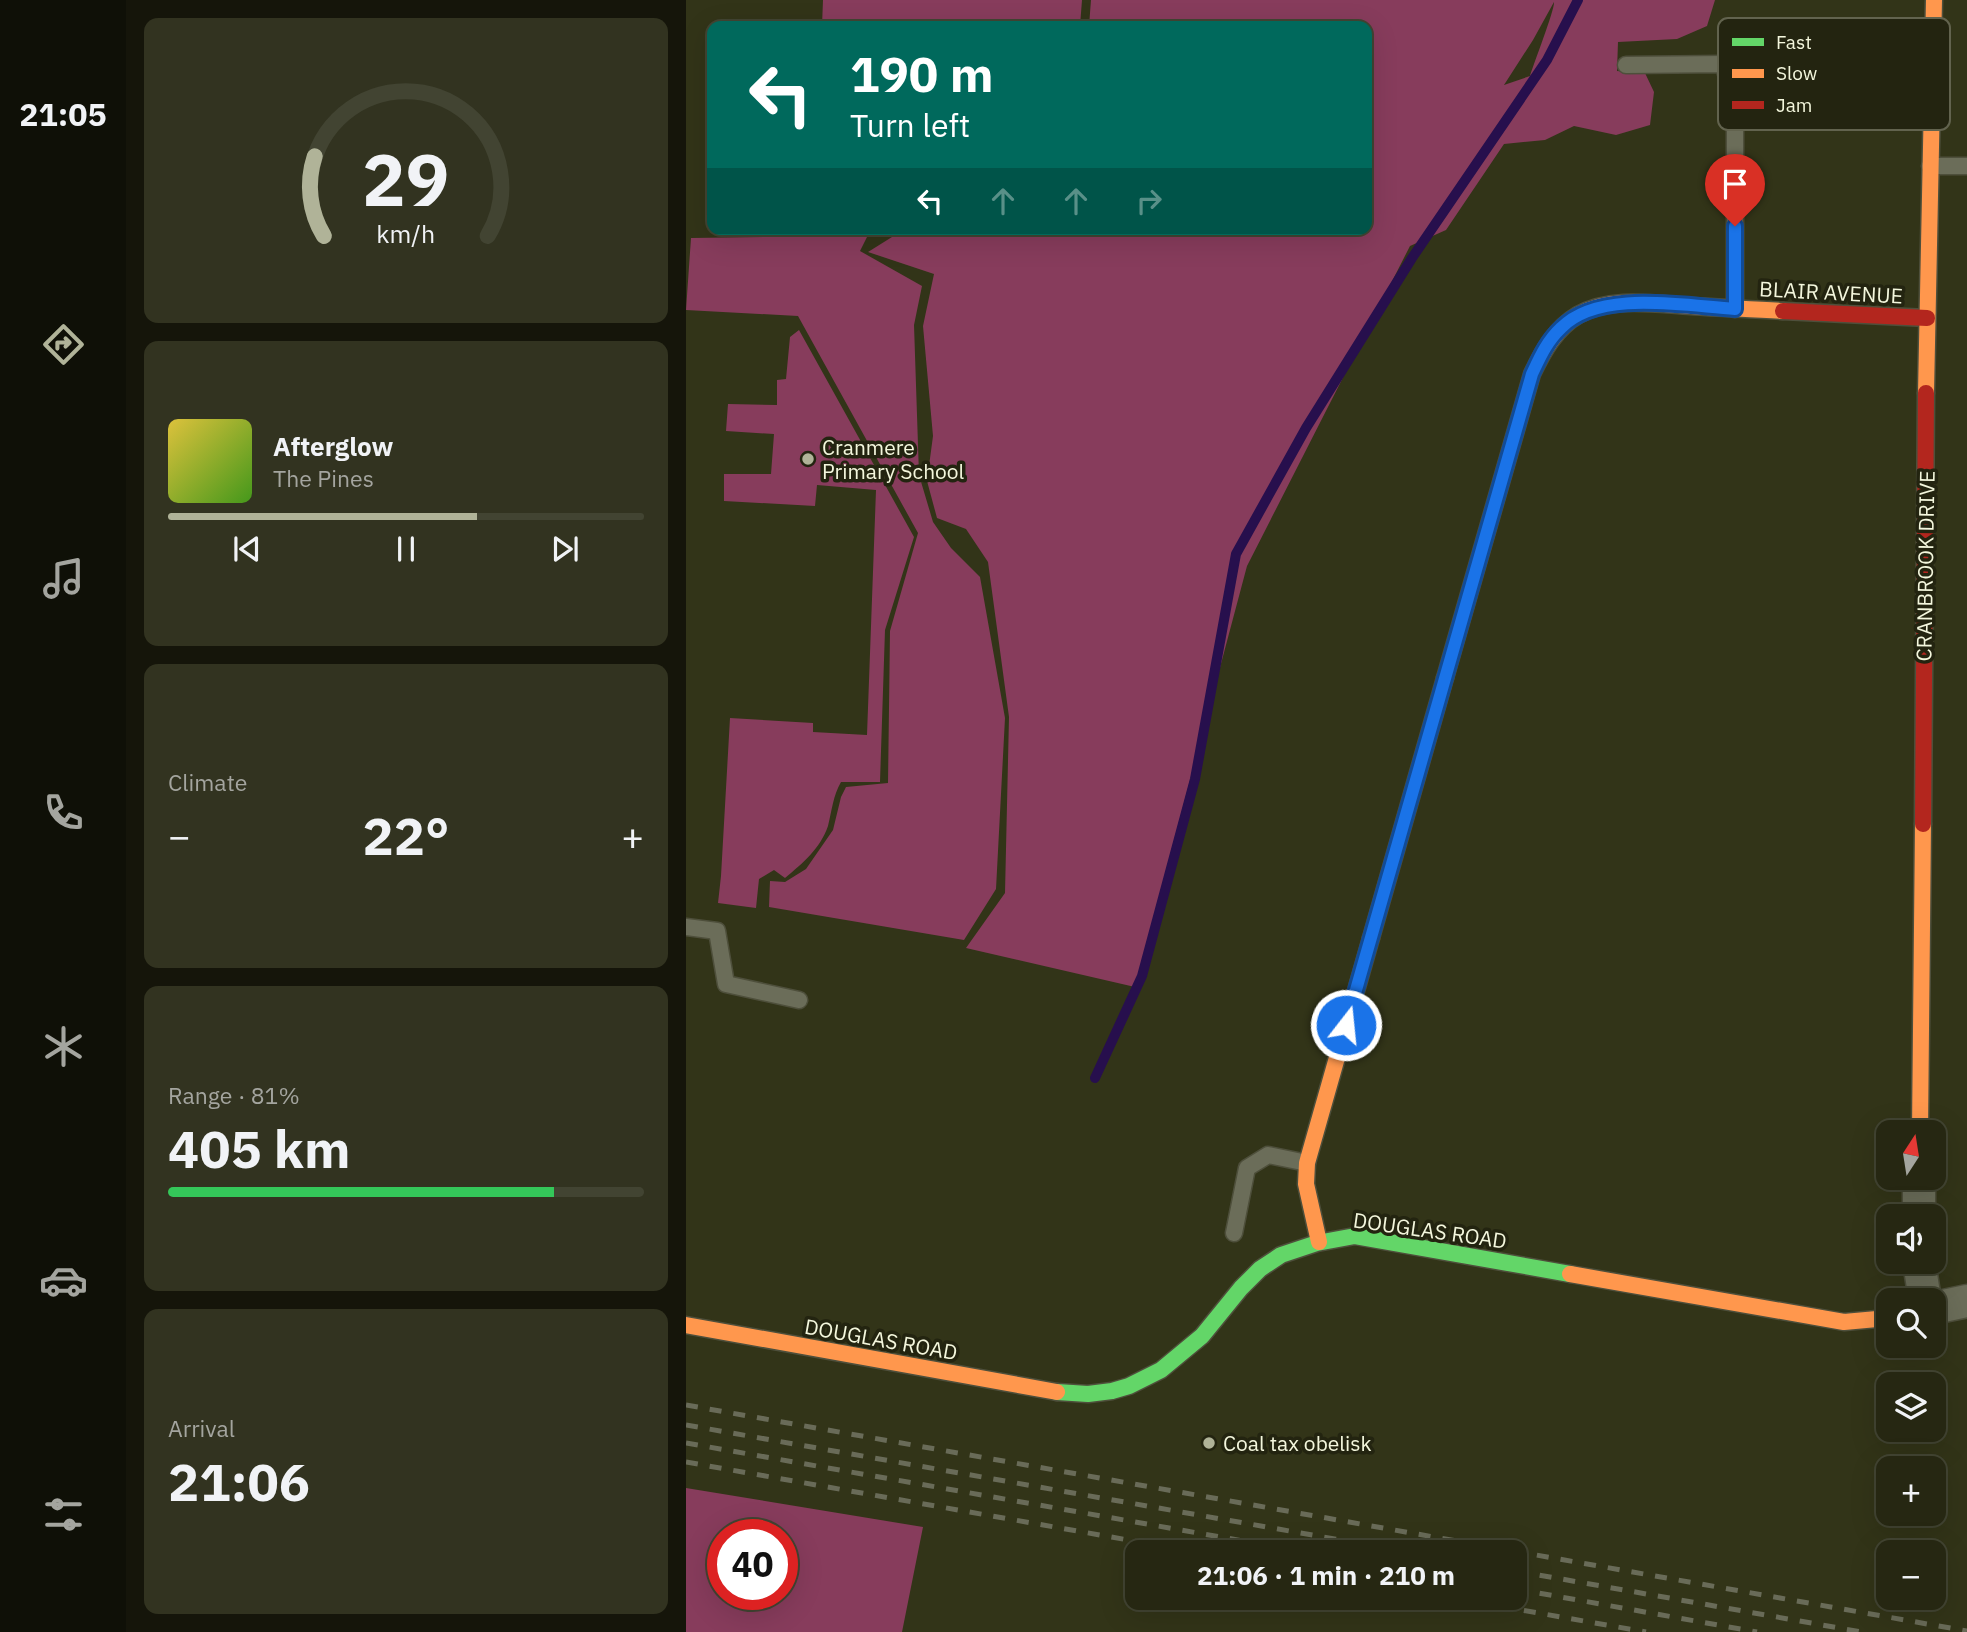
<!DOCTYPE html>
<meta charset="utf-8">
<style>
:root{--surface:#262712;--page:#323320;--text:#f1f3f6;--muted:#a4a59f;--line:#424432;--accent:#b0b398}
body{margin:0;font-family:"IBM Plex Sans",sans-serif;background:var(--page);color:var(--text);height:100vh;display:flex;flex-direction:column;font-size:26px;white-space:nowrap}
*{box-sizing:border-box;margin:0}
p{font-size:23px;color:var(--muted)}
.icon{flex:none;width:38px;height:38px;fill:none;stroke:currentColor;stroke-width:2;stroke-linecap:round;stroke-linejoin:round}
.map{position:relative;flex:1;overflow:hidden}
.details{display:flex;flex-direction:column;gap:18px;padding:18px;background:#15150a;width:560px}
.details>*{flex:none}
.banner{position:absolute;left:21px;top:21px;width:665px;height:214px;border-radius:14px;box-shadow:0 7px 28px #0002,0 0 0 2px var(--line);background:#00695c;color:#fff;overflow:hidden}
.needle{width:46px;rotate:12deg}
.tools{position:absolute;left:1190px;top:1120px;display:grid;gap:14px}
.tools a{display:grid;place-items:center;width:70px;height:70px;border-radius:14px;background:var(--surface);box-shadow:0 7px 28px #0002,0 0 0 2px var(--line);font-size:35px}
.speed{position:absolute;left:21px;top:1519px;display:flex;gap:14px;font-size:35px;font-weight:700;text-align:center}
.speed>*{display:grid;place-content:center;width:91px;height:91px;border-radius:50%;background:var(--surface);box-shadow:0 7px 28px #0002,0 0 0 2px var(--line);line-height:1}
.speed .limit{border:10px solid #d22;background:#fff;color:#111}
.pin{position:absolute;display:grid;place-items:center;width:60px;height:60px;color:#fff;margin:-72px -30px;border-radius:50% 50% 50% 0;rotate:-45deg;box-shadow:0 0 7px #0007}
.pin .icon{rotate:45deg}
.me{position:absolute;width:77px;margin:-38px;rotate:16deg;stroke-linejoin:round;filter:drop-shadow(0 0 5px #0008)}
.turn{display:flex;align-items:center;gap:24px;height:147px;padding:0 28px;font-size:32px}
.turn .icon{width:91px;height:91px;stroke-width:2.5}
.turn b{display:block;font-size:49px;line-height:60px}
.lanes{display:flex;align-items:center;height:66px;padding:0 28px;background:#0003;justify-content:center;gap:35px;direction:ltr}
.lanes .off{opacity:.35}
.big{font-size:52px;font-weight:700;line-height:1.1}
.details .widget{flex:1;display:flex;flex-direction:column;justify-content:center;gap:10px;min-width:0;padding:0 24px;border-radius:14px;background:var(--page)}
.details .dial{align-items:center;gap:0}
.dial svg{height:182px;overflow:visible;fill:none;stroke:var(--line);stroke-width:7;stroke-linecap:round;text-anchor:middle}
.dial text{fill:var(--text);stroke:none}
.song{display:flex;align-items:center;gap:21px}
.cover{width:84px;height:84px;border-radius:10px;background:linear-gradient(135deg,hsl(50 70% 55%),hsl(100 70% 35%))}
.played{height:7px;border-radius:4px;background:linear-gradient(90deg,var(--accent) 65%,var(--line) 65%)}
.keys{display:flex;justify-content:space-around;direction:ltr}
.heat{display:flex;justify-content:space-between;align-items:center;font-size:38px;direction:ltr}
.charge{height:10px;border-radius:5px;background:linear-gradient(90deg,#34c759 81%,var(--line) 0)}
.trip{position:absolute;left:439px;top:1540px;width:402px;height:70px;border-radius:14px;background:var(--surface);box-shadow:0 7px 28px #0002,0 0 0 2px var(--line);font-weight:700;line-height:70px;text-align:center}
main{display:flex;flex:1;min-height:0}
.menu{display:flex;flex-direction:column;width:126px;justify-content:space-around;align-items:center;background:#0f1007;color:var(--muted)}
.menu .icon{width:49px;height:49px}
.menu .on{color:var(--accent)}
.menu b{font-size:32px;color:var(--text)}
.map>svg:first-child{display:block}
.green{fill:#873c5c;fill-rule:evenodd}
.lines{fill:none;stroke-linecap:round;stroke-linejoin:round}
.stream{stroke:#270f4d;stroke-width:10}
.lane-casing{stroke:#4e4f3b;stroke-width:19}
.street-casing{stroke:#4e4f3b;stroke-width:35}
.fast-casing{stroke:#4e4f3b;stroke-width:19}
.slow-casing{stroke:#4e4f3b;stroke-width:19}
.jam-casing{stroke:#4e4f3b;stroke-width:19}
.lane{stroke:#6b6d59;stroke-width:16}
.street{stroke:#6b6d59;stroke-width:32}
.fast{stroke:#63d668;stroke-width:16}
.slow{stroke:#ff974d;stroke-width:16}
.jam{stroke:#b3261e;stroke-width:16}
.rail{stroke:#696b58;stroke-width:5;stroke-dasharray:12 12;stroke-linecap:butt}
.route-casing{stroke:#114b97;stroke-width:18}
.route{stroke:#1a73e8;stroke-width:12}
.poi-dot{fill:#b0b398;stroke:#232410;stroke-width:2.5}
.labels{text-anchor:middle;dominant-baseline:central;stroke-width:7;stroke-linejoin:round;paint-order:stroke}
.street-label{font-size:21px;fill:#f4f7dd;stroke:#232410}
.poi-label{font-size:21px;fill:#f4f7dd;stroke:#232410;text-anchor:start}
.key{fill:#232410;stroke:#62634e;stroke-width:2}
.key-label{font-size:19px;fill:#f4f7dd}
</style>
<main>
<nav class="menu">
<b>21:05</b>
<svg class="icon on" aria-label="directions" viewBox="0 0 24 24"><path d="M12 3l9 9-9 9-9-9zM9 14v-3h6M13 9l2 2-2 2"/></svg>
<svg class="icon" aria-label="music" viewBox="0 0 24 24"><path d="M9 18V5l10-2v13"/><circle cx="6" cy="18" r="3"/><circle cx="16" cy="16" r="3"/></svg>
<svg class="icon" aria-label="phone" viewBox="0 0 24 24"><path d="M5 4h4l2 5-3 2q2 4 5 5l2-3 5 2v4C11 20 4 13 5 4z"/></svg>
<svg class="icon" aria-label="climate" viewBox="0 0 24 24"><path d="M12 3v18M4 7l16 10M4 17L20 7"/></svg>
<svg class="icon" aria-label="car" viewBox="0 0 24 24"><path d="M5 17H2v-5l4-1 3-4h7l3 4 3 1v5h-3M9 17h6M6 11h13"/><circle cx="7" cy="17" r="2"/><circle cx="17" cy="17" r="2"/></svg>
<svg class="icon" aria-label="filters" viewBox="0 0 24 24"><path d="M4 7h16M4 17h16"/><circle cx="9" cy="7" r="2"/><circle cx="15" cy="17" r="2"/></svg>
</nav>
<section class="details">
<div class="widget dial"><svg viewBox="0 0 100 80">
<path d="M14 69A42 42 0 1 1 86 69"/>
<path d="M14 69A42 42 0 0 1 10 34" stroke="#b0b398"/>
<text x="50" y="56" font-size="32" font-weight="700">29</text>
<text x="50" y="72" font-size="11">km/h</text>
</svg></div>
<div class="widget">
<div class="song"><i class="cover"></i><div><b>Afterglow</b><p>The Pines</p></div></div>
<div class="played"></div>
<div class="keys"><svg class="icon" aria-label="previous" viewBox="0 0 24 24"><path d="M18 5L8 12l10 7zM5 5v14"/></svg><svg class="icon" aria-label="pause" viewBox="0 0 24 24"><path d="M8 5v14M16 5v14"/></svg><svg class="icon" aria-label="next" viewBox="0 0 24 24"><path d="M6 5l10 7-10 7zM19 5v14"/></svg></div>
</div>
<div class="widget"><p>Climate</p>
<div class="heat"><a>−</a><b class="big">22°</b><a>+</a></div>
</div>
<div class="widget"><p>Range · 81%</p><b class="big">405 km</b><div class="charge"></div></div>
<div class="widget"><p>Arrival</p><b class="big">21:06</b></div>
</section>
<div class="map">
<svg width="1281" height="1632" viewBox="0 0 1281 1632">
<rect width="100%" height="100%" fill="#323418"/>
<path class="green" d="M 137,0 L 396,0 L 394,26 L 136,26 Z
M 405,0 L 1029,0 L 1021,26 L 991,39 L 932,42 L 931,71 L 959,73 L 968,92 L 964,125 L 930,135 L 888,126 L 859,140 L 818,144 L 760,230 L 724,246 L 561,566 L 449,987 L 280,948 L 319,893 L 323,717 L 302,562 L 280,529 L 251,518 L 241,481 L 247,436 L 237,326 L 248,274 L 182,252 L 206,237 L 205,229 L 656,229 L 665,231 L 681,229 L 681,26 L 403,26 ZM 868,2 C 869,9 848,63 844,76 L 818,85 L 847,40 Z
M 88,229 L 185,229 L 174,251 L 236,286 L 228,325 L 233,475 L 247,522 L 265,548 L 294,577 L 319,718 L 310,889 L 278,940 L 83,907 L 84,881 L 99,882 L 120,869 L 147,830 L 155,797 L 160,787 L 202,783 L 204,631 L 232,533 L 112,316 L 0,310 L 5,238 L 86,237 Z
M 113,330 L 228,537 L 199,630 L 194,782 L 155,782 C 147,796 146,810 142,826 C 134,849 117,863 99,878 L 88,870 L 73,879 L 70,908 L 32,903 L 35,876 L 44,718 L 127,723 L 127,732 L 181,735 L 190,490 L 131,485 L 129,506 L 38,501 L 38,474 L 85,474 L 88,434 L 40,431 L 42,404 L 91,405 L 91,380 L 100,379 L 104,337 Z
M 0,1488 L 237,1527 L 216,1632 L 0,1632 ZM 37,1535 L 96,1535 L 96,1594 L 37,1594 Z"/>
<g class="lines">
<path class="stream" d="M 409,1078 L 456,976 L 509,779 L 550,554 L 620,428 L 726,258 L 861,60 L 892,0"/>
<g class="lane-casing">
<path id="lane" d="M 940,65 L 1038,64 L 1049,116 L 1049,309
M 1244,166 L 1281,166
M 0,927 L 31,931 L 40,984 L 113,1000
M 548,1233 L 561,1168 L 582,1155 L 621,1163"/>
</g>
<g class="street-casing">
<path id="street" d="M 1233,1216 L 1233,1178
M 1233,1262 L 1239,1300
M 1248,1308 L 1281,1301"/>
</g>
<g class="fast-casing">
<path id="fast" d="M 685,938 L 759,678
M 371,1392 L 402,1394 L 426,1391 L 443,1386 L 475,1370 L 516,1336 L 555,1288 L 574,1269 L 595,1255 L 631,1243 L 669,1236 L 884,1274"/>
</g>
<g class="slow-casing">
<path id="slow" d="M 1240,393 L 1248,0
M 759,678 L 846,374 C 857,351 870,328 892,315 C 925,296 969,304 1005,306 C 1036,308 1066,309 1097,311
M 1234,1132 L 1237,824
M 633,1242 L 620,1184 L 621,1163 L 685,938
M 884,1274 L 1158,1322 L 1202,1318
M 0,1325 L 371,1392"/>
</g>
<g class="jam-casing">
<path id="jam" d="M 1097,311 L 1241,318
M 1237,824 L 1240,393"/>
</g>
<use href="#lane" class="lane"/>
<use href="#street" class="street"/>
<use href="#fast" class="fast"/>
<use href="#slow" class="slow"/>
<use href="#jam" class="jam"/>
<path class="rail" d="M 0,1405 L 1281,1631
M 0,1425 L 723,1552
M 0,1443 L 620,1552
M 0,1462 L 510,1552
M 830,1571 L 1176,1632
M 830,1589 L 1071,1632
M 767,1598 L 960,1632"/>
</g>
<g class="lines">
<g class="route-casing">
<path id="route" d="M 660,1025 L 846,374 C 854,357 861,341 875,328 C 913,289 999,306 1049,309 L 1049,226"/>
</g>
<use href="#route" class="route"/>
</g>
<g class="poi-dot">
<circle cx="122" cy="459" r="7"/>
<circle cx="523" cy="1443" r="7"/>
</g>
<g class="labels">
<g class="street-label">
<text transform="translate(1145 292) rotate(3)">BLAIR AVENUE</text>
<text transform="translate(1239 566) rotate(-89)">CRANBROOK DRIVE</text>
<text transform="translate(744 1230) rotate(8)">DOUGLAS ROAD</text>
<text transform="translate(195 1339) rotate(10)">DOUGLAS ROAD</text>
</g>
<g class="poi-label">
<text x="136" y="447">Cranmere<tspan x="136" dy="24">Primary School</tspan></text>
<text x="537" y="1443">Coal tax obelisk</text>
</g>
</g>
<rect x="1032" y="18" width="232" height="112" rx="10" class="key"/>
<rect x="1046" y="38" width="32" height="8" fill="#63d668"/>
<rect x="1046" y="69" width="32" height="9" fill="#ff974d"/>
<rect x="1046" y="101" width="32" height="8" fill="#b3261e"/>
<g class="key-label">
<text x="1090" y="49">Fast</text>
<text x="1090" y="80">Slow</text>
<text x="1090" y="112">Jam</text>
</g>
</svg>
<div class="tools">
<a><svg class="needle" viewBox="-14 -14 28 28"><path d="M0-13l5 13h-10z" fill="#e53935"/><path d="M0 13l5-13h-10z" fill="#a4a59f"/></svg></a>
<a><svg class="icon" aria-label="sound" viewBox="0 0 24 24"><path d="M4 9h4l5-4v14l-5-4H4zM17 9q2 3 0 6"/></svg></a>
<a><svg class="icon" aria-label="search" viewBox="0 0 24 24"><circle cx="10" cy="10" r="6"/><path d="M15 15l6 6"/></svg></a>
<a><svg class="icon" aria-label="layers" viewBox="0 0 24 24"><path d="M12 4l9 5-9 5-9-5zM3 14l9 5 9-5"/></svg></a>
<a>+</a>
<a>−</a>
</div>
<div class="speed"><div class="limit">40</div></div>
<div class="pin" style="left:1049px;top:226px;background:#d93025"><svg class="icon" aria-label="arrive" viewBox="0 0 24 24"><path d="M6 21V4h12l-3 4 3 4H6"/></svg></div>
<svg class="me" style="left:660px;top:1025px" viewBox="-20 -20 40 40"><circle r="17" fill="#1a73e8" stroke="#fff" stroke-width="3"/><path d="M0-11L8 9 0 5-8 9z" fill="#fff"/></svg>
<div class="trip">21:06 · 1 min · 210 m</div>
<div class="banner">
<div class="turn"><svg class="icon" aria-label="left" viewBox="0 0 24 24"><path d="M17 20v-9H6M10 6l-5 5 5 5"/></svg><div><b>190 m</b>Turn left</div></div>
<div class="lanes"><svg class="icon" aria-label="left" viewBox="0 0 24 24"><path d="M17 20v-9H6M10 6l-5 5 5 5"/></svg><svg class="icon off" aria-label="ahead" viewBox="0 0 24 24"><path d="M12 20V5M6 11l6-6 6 6"/></svg><svg class="icon off" aria-label="ahead" viewBox="0 0 24 24"><path d="M12 20V5M6 11l6-6 6 6"/></svg><svg class="icon off" aria-label="right" viewBox="0 0 24 24"><path d="M7 20v-9h11M14 6l5 5-5 5"/></svg></div>
</div>
</div>
</main>
